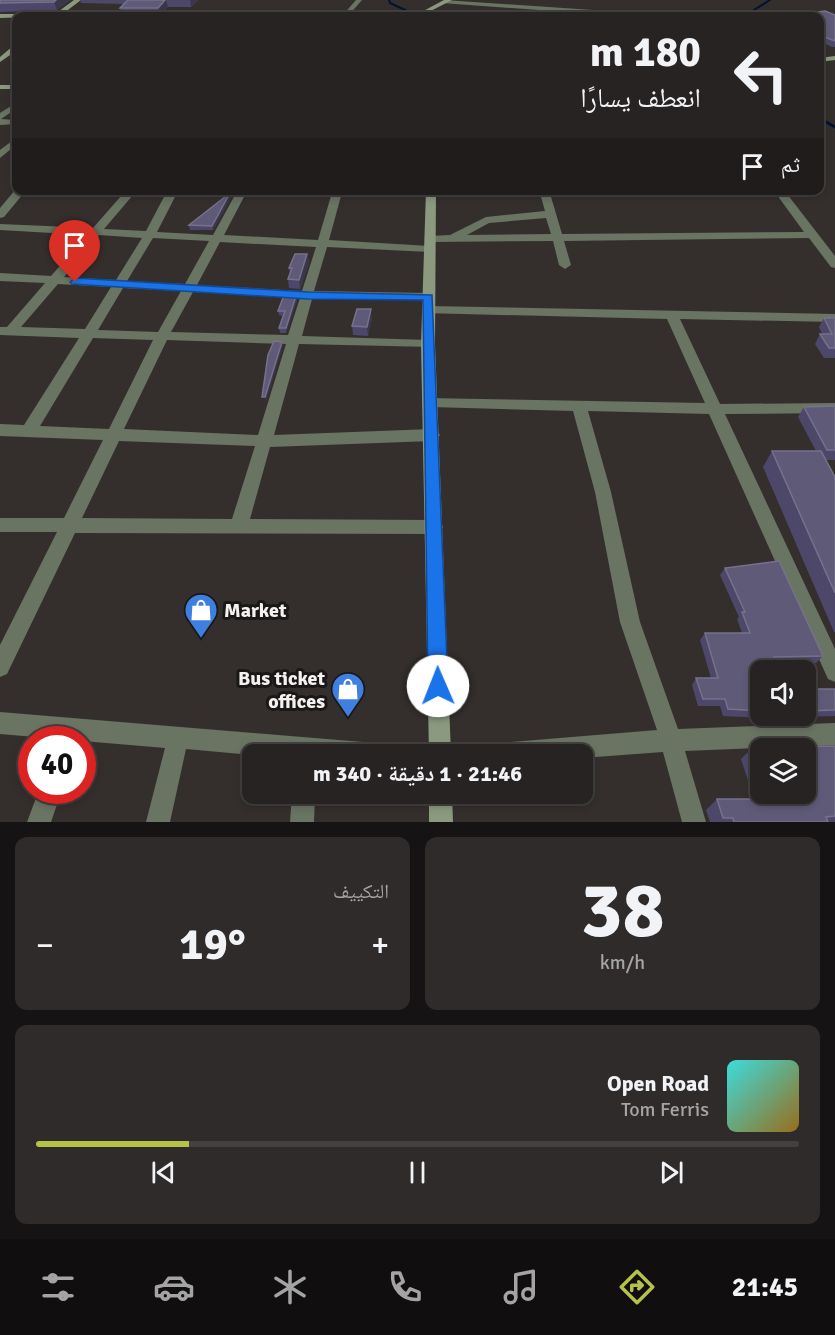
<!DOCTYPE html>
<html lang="ar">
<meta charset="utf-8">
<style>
:root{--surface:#272322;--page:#2f2b2a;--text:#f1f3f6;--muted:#a4a4a5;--line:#434040;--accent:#b6c148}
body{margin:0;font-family:Signika,"Noto Naskh Arabic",sans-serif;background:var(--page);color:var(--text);direction:rtl;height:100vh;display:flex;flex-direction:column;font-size:22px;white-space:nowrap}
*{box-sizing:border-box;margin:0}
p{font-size:20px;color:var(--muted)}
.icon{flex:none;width:33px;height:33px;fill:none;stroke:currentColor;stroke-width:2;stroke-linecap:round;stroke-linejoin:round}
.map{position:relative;height:822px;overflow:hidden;direction:ltr}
.side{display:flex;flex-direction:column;gap:15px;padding:15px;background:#151313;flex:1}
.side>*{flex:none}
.banner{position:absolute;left:12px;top:12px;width:812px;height:183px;border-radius:12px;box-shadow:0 3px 9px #0003,0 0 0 2px var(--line);direction:rtl;background:#272322;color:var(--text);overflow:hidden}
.buttons{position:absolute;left:750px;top:660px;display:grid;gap:12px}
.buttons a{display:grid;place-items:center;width:66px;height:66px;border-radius:12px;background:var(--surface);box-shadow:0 3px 9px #0003,0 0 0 2px var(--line);font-size:30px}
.speed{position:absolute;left:18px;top:726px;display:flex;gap:12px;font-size:30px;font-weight:700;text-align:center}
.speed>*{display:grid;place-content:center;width:78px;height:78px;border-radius:50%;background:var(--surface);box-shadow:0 3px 9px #0003,0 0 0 2px var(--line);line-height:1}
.speed .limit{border:9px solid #d22;background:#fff;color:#111}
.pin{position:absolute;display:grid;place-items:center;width:51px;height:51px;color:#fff;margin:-62px -26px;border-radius:50% 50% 50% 0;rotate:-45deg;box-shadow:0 0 6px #0007}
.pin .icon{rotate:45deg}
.me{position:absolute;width:66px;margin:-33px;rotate:359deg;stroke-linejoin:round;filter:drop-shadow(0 0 4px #0008)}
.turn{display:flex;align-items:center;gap:21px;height:126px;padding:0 24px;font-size:27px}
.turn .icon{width:78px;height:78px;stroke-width:2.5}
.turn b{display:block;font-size:42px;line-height:51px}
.then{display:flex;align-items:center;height:57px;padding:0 24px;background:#0003;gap:12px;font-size:22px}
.big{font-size:45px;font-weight:700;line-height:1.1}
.side .tile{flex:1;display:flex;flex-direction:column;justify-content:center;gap:9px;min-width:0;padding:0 21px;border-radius:12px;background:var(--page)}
.side .dial{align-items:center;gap:0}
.dial b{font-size:78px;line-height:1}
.song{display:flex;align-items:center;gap:18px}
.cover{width:72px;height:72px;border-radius:9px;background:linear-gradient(135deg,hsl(180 70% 55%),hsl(40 70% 35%))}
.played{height:6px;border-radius:3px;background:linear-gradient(90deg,var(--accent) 20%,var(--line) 20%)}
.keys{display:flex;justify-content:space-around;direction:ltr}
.heat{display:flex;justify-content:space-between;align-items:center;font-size:33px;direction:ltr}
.side .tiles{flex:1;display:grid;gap:15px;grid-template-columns:1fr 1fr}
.tile:last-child{grid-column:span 2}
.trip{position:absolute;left:242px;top:744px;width:351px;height:60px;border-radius:12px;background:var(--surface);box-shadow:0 3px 9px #0003,0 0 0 2px var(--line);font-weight:700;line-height:60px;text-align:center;direction:rtl}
.menu{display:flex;height:96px;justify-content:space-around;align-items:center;background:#100e0e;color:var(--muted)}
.menu .icon{width:42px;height:42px}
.menu .current{color:var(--accent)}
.menu b{font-size:27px;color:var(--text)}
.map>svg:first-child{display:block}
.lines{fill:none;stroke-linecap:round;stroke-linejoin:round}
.stream-far1{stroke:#00142f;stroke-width:2}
.stream{stroke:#00142f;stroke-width:3}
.lane{fill:#6a7463;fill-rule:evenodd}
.street{fill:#6a7463;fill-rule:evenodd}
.secondary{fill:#8b9a7f;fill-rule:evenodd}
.wall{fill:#4d486a;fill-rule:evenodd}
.shaded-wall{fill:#3b364c}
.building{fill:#5f5a78;stroke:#76728b;stroke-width:1.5}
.route{fill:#1a73e8;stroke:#114b97;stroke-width:1.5}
.labels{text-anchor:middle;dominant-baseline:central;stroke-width:6;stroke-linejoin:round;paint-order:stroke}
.near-poi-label{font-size:20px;font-weight:bold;fill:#f5f1f0;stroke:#1a1817;text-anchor:start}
</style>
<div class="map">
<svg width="835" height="822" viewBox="0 0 835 822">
<rect width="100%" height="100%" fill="#342f2d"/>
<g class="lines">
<path class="stream-far1" d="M 389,0 L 390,3 L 418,16
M 751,16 L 754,10 L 770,0"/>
<path class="stream" d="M 819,118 L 835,127"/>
<path class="lane" d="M 56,15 L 79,15 L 81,16 L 56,16 Z"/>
<path class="street" d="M 356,0 L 362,0 L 348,16 L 342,16 Z
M 444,0 L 608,11 L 663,11 L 666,13 L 608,15 L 442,3 Z
M 16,103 L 16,109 L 1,119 L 16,120 L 16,124 L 0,125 L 0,113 Z
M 16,138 L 16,145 L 0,158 L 0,150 Z
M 16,189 L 435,191 L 435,195 L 431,196 L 341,196 L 329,240 L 430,246 L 436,249 L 430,252 L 327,247 L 314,291 L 428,293 L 432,294 L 432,300 L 312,299 L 302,336 L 428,340 L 435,344 L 433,347 L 299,344 L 274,435 L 432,429 L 437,431 L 440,435 L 437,439 L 432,441 L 270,447 L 250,519 L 434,520 L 440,522 L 443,527 L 440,532 L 434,534 L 75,533 L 7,674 L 0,677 L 0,645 L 57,532 L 0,532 L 0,518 L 64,518 L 103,440 L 0,436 L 0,424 L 24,425 L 79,338 L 0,335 L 0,327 L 7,327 L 45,283 L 0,281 L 0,273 L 51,276 L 87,235 L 0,230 L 0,224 L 93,228 L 122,195 L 23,194 L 4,217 L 0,218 L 0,208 ZM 133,195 L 165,195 L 146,231 L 104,229 ZM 176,195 L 235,195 L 213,235 L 157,232 ZM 245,195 L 331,196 L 318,240 L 224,235 ZM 99,235 L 142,238 L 116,280 L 64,277 ZM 153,238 L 209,241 L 185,284 L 127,281 ZM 220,242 L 316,247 L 302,291 L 197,285 ZM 58,284 L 111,287 L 85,329 L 21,327 ZM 123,288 L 181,291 L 158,332 L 98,330 ZM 193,292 L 300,298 L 288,335 L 171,332 ZM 93,338 L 153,340 L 109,429 L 40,426 ZM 167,340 L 286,344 L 258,435 L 124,429 ZM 119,441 L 255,446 L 232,519 L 82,518 Z
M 539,190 L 549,190 L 562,234 L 804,232 L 777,195 L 693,193 L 688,190 L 784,190 L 835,256 L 835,268 L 831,267 L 809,238 L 564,241 L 571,265 L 565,269 L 559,265 L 553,241 L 430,242 L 424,239 L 430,236 L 450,235 L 486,217 L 545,211 ZM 546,218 L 551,234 L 467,235 L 489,223 Z
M 428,306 L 835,314 L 835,322 L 680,319 L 720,404 L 835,403 L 835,413 L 725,414 L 835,649 L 835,682 L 828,679 L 709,414 L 588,411 L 611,492 L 640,622 L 678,729 L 835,723 L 835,745 L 685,751 L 706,822 L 682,822 L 663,752 L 582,758 L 582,754 L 489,754 L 492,746 L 500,743 L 657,730 L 620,622 L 595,492 L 573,411 L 431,407 L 426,406 L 424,402 L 426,398 L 705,403 L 667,319 L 423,313 L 422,310 Z
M 0,712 L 375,743 L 383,746 L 386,754 L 252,755 L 186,749 L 170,822 L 146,822 L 165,748 L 0,734 Z
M 39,790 L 62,790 L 51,822 L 27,822 Z
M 292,794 L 315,794 L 314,822 L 290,822 Z"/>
<path class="secondary" d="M 74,0 L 81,0 L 60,16 L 0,18 L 0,14 L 55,14 Z
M 444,0 L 452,0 L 421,16 L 414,16 Z
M 13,46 L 16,46 L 16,51 L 0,62 L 0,57 Z
M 835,56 L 835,60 L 819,62 L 819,58 Z
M 0,85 L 16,85 L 16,89 L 0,89 Z
M 426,190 L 436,190 L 435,344 L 451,754 L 429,754 L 421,344 Z
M 429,794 L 452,794 L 453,822 L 429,822 Z"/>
</g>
<path class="wall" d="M 0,0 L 70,0 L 57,10 L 0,12 Z
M 80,0 L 198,0 L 191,7 L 168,7 L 160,16 L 122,16 L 120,8 L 124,4 L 81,3 Z
M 797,15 L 835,15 L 835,47 L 832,47 L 819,41 L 819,16 L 796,16 Z
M 230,193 L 231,197 L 213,230 L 190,230 L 189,225 Z
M 307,254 L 309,263 L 300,289 L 289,288 L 288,279 L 290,275 L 289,268 Z
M 297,300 L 286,333 L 280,333 L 279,328 L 283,316 L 279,315 L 278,311 Z
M 372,318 L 368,336 L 353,335 L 352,326 Z
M 824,318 L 835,318 L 835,358 L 824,358 L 815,344 L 820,334 L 822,334 L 819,327 Z
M 835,406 L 835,460 L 826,460 L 835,477 L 835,632 L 834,632 L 763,467 L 772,451 L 816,451 L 798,417 L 804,407 Z
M 725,568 L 823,656 L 816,663 L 776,663 L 760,670 L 760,716 L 806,716 L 806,689 L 835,689 L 835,716 L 766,718 L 723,716 L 720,706 L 698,706 L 692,685 L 696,678 L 711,678 L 700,640 L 705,633 L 742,633 L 737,619 L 739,617 L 720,575 Z
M 835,746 L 835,822 L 710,822 L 706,810 L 717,799 L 754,799 L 741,759 L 753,747 ZM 760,748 L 806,794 L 760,794 Z"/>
<path class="shaded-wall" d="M 56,0 L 70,0 L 57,10 L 54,2 Z
M 165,0 L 166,0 L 168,7 L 160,16 L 158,8 Z
M 190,0 L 198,0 L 191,7 Z
M 230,193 L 231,197 L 213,230 L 212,226 Z
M 307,254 L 309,263 L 300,289 L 299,280 Z
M 296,296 L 297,300 L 286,333 L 286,328 Z
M 371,309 L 372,318 L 368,336 L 367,327 Z
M 282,342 L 283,346 L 266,402 L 265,397 Z"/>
<path class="building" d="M 0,0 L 56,0 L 54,2 L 0,3 Z
M 128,0 L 165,0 L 158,8 L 120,8 Z
M 825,11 L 835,15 L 835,41 L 819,35 L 819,16 L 799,16 L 797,15 Z
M 230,193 L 212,226 L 189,225 Z
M 295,254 L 307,254 L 299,280 L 288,279 L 292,268 L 289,268 Z
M 284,295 L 296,296 L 286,328 L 279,328 L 285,311 L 278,311 Z
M 357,309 L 371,309 L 367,327 L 352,326 Z
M 824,318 L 835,318 L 835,348 L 829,348 L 820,334 L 832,334 Z
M 274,341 L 282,342 L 265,397 L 262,397 L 268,355 Z
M 835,406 L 835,450 L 827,450 L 804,407 Z
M 772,451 L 821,451 L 835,477 L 835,593 Z
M 779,561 L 823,656 L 774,657 L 779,670 L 760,670 L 760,711 L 728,709 L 725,699 L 703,699 L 696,678 L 718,678 L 705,633 L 750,633 L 742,612 L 745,612 L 725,568 Z
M 806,689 L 835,689 L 835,710 L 806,711 Z
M 835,746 L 835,816 L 826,817 L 828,822 L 734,822 L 733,818 L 723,818 L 717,799 L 770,799 L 768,794 L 806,794 L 806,748 L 760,748 L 760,770 L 753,747 Z"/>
<path class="route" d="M 75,278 L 308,292 L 432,295 L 448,686 L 445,693 L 438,696 L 431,693 L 428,686 L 423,300 L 308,299 L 72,284 L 70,282 Z"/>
<defs>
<g id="shop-pin" transform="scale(1.725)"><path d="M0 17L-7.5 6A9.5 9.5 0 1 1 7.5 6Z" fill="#3f7fe0" stroke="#1a1817"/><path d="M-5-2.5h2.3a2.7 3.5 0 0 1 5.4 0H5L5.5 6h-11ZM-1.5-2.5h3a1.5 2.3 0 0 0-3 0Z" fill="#fff"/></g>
</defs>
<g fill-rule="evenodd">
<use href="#shop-pin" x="201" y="610"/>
<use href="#shop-pin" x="348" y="689"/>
</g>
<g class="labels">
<g class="near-poi-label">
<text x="224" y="610">Market</text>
<text x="325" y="678" text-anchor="end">Bus ticket<tspan x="325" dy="23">offices</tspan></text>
</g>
</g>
</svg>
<div class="buttons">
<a><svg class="icon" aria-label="sound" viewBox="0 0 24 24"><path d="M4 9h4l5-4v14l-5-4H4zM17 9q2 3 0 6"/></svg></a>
<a><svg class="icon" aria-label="layers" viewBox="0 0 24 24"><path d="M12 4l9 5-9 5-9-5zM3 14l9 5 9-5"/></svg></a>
</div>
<div class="speed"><div class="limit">40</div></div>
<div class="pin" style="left:75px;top:282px;background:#d93025"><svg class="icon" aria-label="arrive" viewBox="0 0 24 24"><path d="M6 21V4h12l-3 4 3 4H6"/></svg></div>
<svg class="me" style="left:438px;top:686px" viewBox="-20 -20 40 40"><circle r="19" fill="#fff"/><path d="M0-13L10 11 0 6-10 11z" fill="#1a73e8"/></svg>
<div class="trip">21:46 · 1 دقيقة · 340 m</div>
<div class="banner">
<div class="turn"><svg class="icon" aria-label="left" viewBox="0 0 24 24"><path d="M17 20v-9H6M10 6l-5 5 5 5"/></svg><div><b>180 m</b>انعطف يسارًا</div></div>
<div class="then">ثم<svg class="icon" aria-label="arrive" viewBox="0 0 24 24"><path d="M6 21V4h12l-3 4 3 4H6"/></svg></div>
</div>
</div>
<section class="side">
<div class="tiles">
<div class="tile dial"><b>38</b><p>km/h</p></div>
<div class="tile"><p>التكييف</p>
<div class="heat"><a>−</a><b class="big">19°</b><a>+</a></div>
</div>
<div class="tile">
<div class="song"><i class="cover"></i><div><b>Open Road</b><p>Tom Ferris</p></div></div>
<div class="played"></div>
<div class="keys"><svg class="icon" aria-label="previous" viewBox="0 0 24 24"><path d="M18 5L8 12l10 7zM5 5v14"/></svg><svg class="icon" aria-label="pause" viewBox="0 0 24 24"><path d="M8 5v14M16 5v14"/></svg><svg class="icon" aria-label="next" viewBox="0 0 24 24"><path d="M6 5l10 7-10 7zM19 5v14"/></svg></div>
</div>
</div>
</section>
<nav class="menu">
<b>21:45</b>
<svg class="icon current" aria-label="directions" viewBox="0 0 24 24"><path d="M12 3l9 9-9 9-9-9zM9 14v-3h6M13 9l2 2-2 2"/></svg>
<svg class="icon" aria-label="music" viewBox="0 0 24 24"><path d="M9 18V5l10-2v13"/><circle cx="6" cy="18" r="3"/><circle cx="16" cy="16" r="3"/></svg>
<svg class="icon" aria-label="phone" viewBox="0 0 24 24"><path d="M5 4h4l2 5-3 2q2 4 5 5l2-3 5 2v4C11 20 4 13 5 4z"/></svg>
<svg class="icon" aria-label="climate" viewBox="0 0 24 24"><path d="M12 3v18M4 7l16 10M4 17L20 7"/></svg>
<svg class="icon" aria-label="car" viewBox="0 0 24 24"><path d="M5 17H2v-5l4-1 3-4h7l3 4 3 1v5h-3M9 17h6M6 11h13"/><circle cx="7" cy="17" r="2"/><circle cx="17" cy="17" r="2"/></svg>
<svg class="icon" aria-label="filters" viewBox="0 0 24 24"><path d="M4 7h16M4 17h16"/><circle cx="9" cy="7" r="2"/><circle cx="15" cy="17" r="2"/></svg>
</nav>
